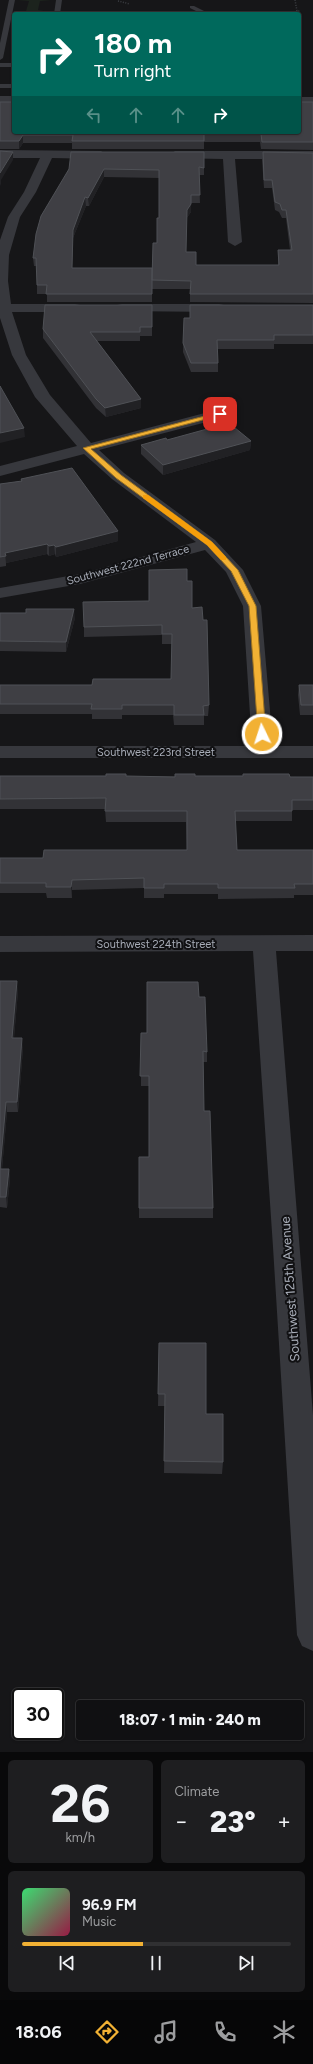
<!DOCTYPE html>
<meta charset="utf-8">
<style>
:root{--surface:#101012;--page:#1e1e20;--text:#f1f3f6;--muted:#9c9d9f;--line:#303032;--accent:#f2b134}
body{margin:0;font-family:Figtree,sans-serif;background:var(--page);color:var(--text);height:100vh;display:flex;flex-direction:column;font-size:15px;white-space:nowrap}
*{box-sizing:border-box;margin:0}
p{font-size:13px;color:var(--muted)}
.icon{flex:none;width:22px;height:22px;fill:none;stroke:currentColor;stroke-width:2;stroke-linecap:round;stroke-linejoin:round}
.map{position:relative;height:1752px;overflow:hidden}
.side{display:flex;flex-direction:column;gap:8px;padding:8px;background:#09090a;flex:1}
.side>*{flex:none}
.guide{position:absolute;left:12px;top:12px;width:289px;height:122px;border-radius:4px;box-shadow:0 1px 3px #0004,0 0 0 1px var(--line);background:#00695c;color:#fff;overflow:hidden}
.speed{position:absolute;left:12px;top:1688px;display:flex;gap:8px;font-size:20px;font-weight:700;text-align:center}
.speed>*{display:grid;place-content:center;width:52px;height:52px;border-radius:50%;background:var(--surface);box-shadow:0 1px 3px #0004,0 0 0 1px var(--line);line-height:1}
.speed .limit{border:2px solid #111;border-radius:6px;background:#fff;color:#111}
.pin{position:absolute;display:grid;place-items:center;width:34px;height:34px;color:#fff;margin:-17px;border-radius:8px;box-shadow:0 2px 6px #0006}
.me{position:absolute;width:44px;margin:-22px;rotate:356deg;stroke-linejoin:round;filter:drop-shadow(0 0 3px #0008)}
.turn{display:flex;align-items:center;gap:14px;height:84px;padding:0 16px;font-size:18px}
.turn .icon{width:52px;height:52px;stroke-width:2.5}
.turn b{display:block;font-size:28px;line-height:34px}
.lanes{display:flex;align-items:center;height:38px;padding:0 16px;background:#0003;justify-content:center;gap:20px;direction:ltr}
.lanes .off{opacity:.35}
.big{font-size:30px;font-weight:800;line-height:1.1}
.side .tile{flex:1;display:flex;flex-direction:column;justify-content:center;gap:6px;min-width:0;padding:0 14px;border-radius:6px;background:var(--page)}
.side .dial{align-items:center;gap:0}
.dial b{font-size:52px;line-height:1}
.song{display:flex;align-items:center;gap:12px}
.cover{width:48px;height:48px;border-radius:6px;background:linear-gradient(135deg,hsl(140 70% 55%),hsl(340 70% 35%))}
.played{height:4px;border-radius:2px;background:linear-gradient(90deg,var(--accent) 45%,var(--line) 45%)}
.keys{display:flex;justify-content:space-around;direction:ltr}
.heat{display:flex;justify-content:space-between;align-items:center;font-size:22px;direction:ltr}
.side .tiles{flex:1;display:grid;gap:8px;grid-template-columns:1fr 1fr}
.tile:last-child{grid-column:span 2}
.trip{position:absolute;left:76px;top:1700px;width:228px;height:40px;border-radius:4px;background:var(--surface);box-shadow:0 1px 3px #0004,0 0 0 1px var(--line);font-weight:800;line-height:40px;text-align:center}
.dock{display:flex;height:64px;justify-content:space-around;align-items:center;background:#060607;color:var(--muted)}
.dock .icon{width:28px;height:28px}
.dock .on{color:var(--accent)}
.dock b{font-size:18px;color:var(--text)}
.map>svg:first-child{display:block}
.green{fill:#1c231d}
.lines{fill:none;stroke-linecap:round;stroke-linejoin:round}
.path{stroke:#3d3f44;stroke-width:1.5;stroke-dasharray:1 1.5;stroke-linecap:butt}
.lane{fill:#37383d;fill-rule:evenodd}
.street{fill:#37383d;fill-rule:evenodd}
.wall{fill:#323236;fill-rule:evenodd}
.shaded-wall{fill:#212124}
.building{fill:#3f3f44;stroke:#4f5156}
.route{fill:#f2b134;stroke:#9d7322}
.slow{fill:#f59e0b}
.labels{text-anchor:middle;dominant-baseline:central;stroke-width:4;stroke-linejoin:round;paint-order:stroke}
.street-label{font-size:11px;fill:#a8adb8;stroke:#111113}
.near-street-label{font-size:13px;fill:#a8adb8;stroke:#111113}
</style>
<div class="map">
<svg width="313" height="1752" viewBox="0 0 313 1752">
<rect width="100%" height="100%" fill="#161618"/>
<path class="green" d="M 18,0 L 51,0 L 40,1 L 38,10 L 49,12 L 15,12 L 16,11 L 26,11 L 29,1 Z"/>
<g class="lines">
<path class="path" d="M 295,0 L 297,11 L 300,11
M 118,1 L 130,4"/>
<path class="lane" d="M 9,0 L 15,0 L 3,58 L 0,60 L 0,43 Z
M 56,0 L 62,0 L 60,14 L 54,14 Z
M 190,6 L 194,6 L 210,14 L 202,14 L 190,8 Z
M 0,63 L 14,63 L 14,67 L 0,67 Z
M 0,84 L 14,84 L 14,88 L 0,88 Z"/>
<path class="street" d="M 0,96 L 14,96 L 14,102 L 0,102 Z
M 299,97 L 313,97 L 313,103 L 299,103 Z
M 0,150 L 101,151 L 107,155 L 101,159 L 52,158 L 36,192 L 20,217 L 9,255 L 8,281 L 11,304 L 75,304 L 80,305 L 82,308 L 80,311 L 75,312 L 12,312 L 26,355 L 50,395 L 91,443 L 220,409 L 226,411 L 228,414 L 226,417 L 99,450 L 124,473 L 215,540 L 243,570 L 261,606 L 273,746 L 313,746 L 313,758 L 0,758 L 0,746 L 252,746 L 243,606 L 226,572 L 205,550 L 80,584 L 0,598 L 0,588 L 80,574 L 196,542 L 112,479 L 84,454 L 0,476 L 0,466 L 77,446 L 35,397 L 12,355 L 0,318 L 0,240 L 8,217 L 24,192 L 40,158 L 0,158 Z
M 175,151 L 313,151 L 313,159 L 235,159 L 242,242 L 235,246 L 228,242 L 223,159 L 171,158 L 169,155 Z
M 122,304 L 219,304 L 224,305 L 226,308 L 224,311 L 219,312 L 117,311 L 115,308 L 117,305 Z
M 313,935 L 313,951 L 276,951 L 313,1415 L 313,1651 L 302,1646 L 297,1635 L 273,1247 L 253,951 L 0,952 L 0,936 Z"/>
</g>
<path class="wall" d="M 0,102 L 313,102 L 313,150 L 261,149 L 260,142 L 204,142 L 204,149 L 72,149 L 72,143 L 23,143 L 19,149 L 0,149 Z
M 204,152 L 204,175 L 199,175 L 200,203 L 191,203 L 191,212 L 186,219 L 186,252 L 196,265 L 278,265 L 278,250 L 290,250 L 286,218 L 282,218 L 279,212 L 275,210 L 272,188 L 264,188 L 262,160 L 263,152 L 313,153 L 313,303 L 190,302 L 190,289 L 152,289 L 152,285 L 152,302 L 47,302 L 47,294 L 37,294 L 37,266 L 34,266 L 33,258 L 69,169 ZM 104,177 L 159,178 L 159,218 L 157,243 L 152,268 L 72,268 L 73,238 L 86,206 L 89,206 Z
M 152,305 L 152,336 L 140,336 L 140,341 L 97,341 L 141,399 L 141,408 L 106,417 L 96,408 L 43,338 L 43,329 Z
M 313,305 L 313,344 L 274,344 L 274,349 L 217,349 L 218,363 L 218,372 L 191,372 L 183,352 L 184,318 L 190,318 Z
M 167,440 L 251,441 L 250,450 L 163,475 L 141,454 L 141,445 Z
M 21,479 L 118,541 L 56,557 L 55,554 L 49,556 L 47,554 L 6,563 L 6,566 L 0,567 L 0,484 L 21,481 Z
M 187,581 L 192,608 L 203,620 L 209,705 L 208,716 L 204,716 L 204,725 L 174,725 L 173,715 L 122,715 L 122,719 L 92,719 L 92,714 L 0,714 L 0,685 L 92,685 L 171,679 L 172,644 L 162,644 L 162,635 L 84,637 L 84,627 L 149,601 Z
M 0,613 L 75,618 L 66,652 L 0,651 Z
M 299,685 L 313,685 L 313,715 L 300,715 L 298,695 Z
M 0,776 L 313,777 L 313,810 L 292,810 L 292,821 L 235,821 L 237,850 L 313,850 L 313,895 L 294,895 L 294,898 L 218,899 L 218,894 L 164,894 L 164,898 L 144,898 L 144,888 L 72,890 L 72,898 L 47,898 L 46,893 L 0,893 L 0,858 L 43,858 L 187,850 L 186,822 L 106,822 L 105,809 L 0,809 Z
M 0,981 L 18,991 L 14,1038 L 23,1048 L 18,1112 L 7,1112 L 2,1169 L 9,1169 L 10,1179 L 7,1208 L 0,1207 Z
M 199,997 L 207,1052 L 207,1062 L 203,1062 L 204,1111 L 213,1208 L 213,1218 L 139,1218 L 139,1157 L 149,1157 L 149,1086 L 141,1086 L 141,1033 L 147,1033 Z
M 159,1343 L 206,1414 L 223,1462 L 222,1474 L 164,1473 L 165,1406 L 158,1406 Z"/>
<path class="shaded-wall" d="M 23,135 L 23,143 L 19,149 L 19,141 Z
M 13,152 L 13,160 L 1,180 L 1,184 L 0,186 L 0,173 Z
M 104,169 L 104,177 L 89,206 L 88,198 Z
M 85,197 L 86,206 L 73,238 L 72,276 L 73,230 Z
M 191,204 L 191,212 L 186,219 L 187,210 Z
M 141,399 L 141,408 L 106,417 L 105,408 Z
M 24,428 L 25,437 L 0,443 L 0,433 Z
M 251,441 L 250,450 L 163,475 L 163,465 Z
M 118,531 L 118,541 L 56,557 L 56,547 Z
M 47,544 L 47,554 L 6,563 L 5,553 Z
M 54,545 L 55,554 L 49,556 L 49,546 Z
M 74,609 L 75,618 L 66,652 L 66,642 Z
M 72,880 L 72,898 L 71,887 Z
M 17,981 L 18,991 L 13,1048 L 12,1038 Z
M 22,1038 L 23,1048 L 18,1112 L 17,1102 Z
M 6,1102 L 7,1112 L 1,1179 L 0,1169 Z
M 9,1169 L 10,1179 L 7,1208 L 6,1197 Z"/>
<path class="building" d="M 0,102 L 14,102 L 14,132 L 299,132 L 299,102 L 313,102 L 313,142 L 262,142 L 261,134 L 204,134 L 204,141 L 72,141 L 73,135 L 23,135 L 19,141 L 0,141 Z
M 0,151 L 13,152 L 0,173 Z
M 71,152 L 204,152 L 204,168 L 199,167 L 200,195 L 191,195 L 191,204 L 187,210 L 186,252 L 196,252 L 196,265 L 279,265 L 278,250 L 292,250 L 286,210 L 282,210 L 280,204 L 275,202 L 272,180 L 264,180 L 263,152 L 313,153 L 313,294 L 190,294 L 191,281 L 152,280 L 153,243 L 157,243 L 157,218 L 159,218 L 159,170 L 104,169 L 88,198 L 85,197 L 73,230 L 72,268 L 152,268 L 152,294 L 46,294 L 47,285 L 37,285 L 36,258 L 33,258 L 36,234 L 41,216 L 69,169 Z
M 45,305 L 152,305 L 152,327 L 140,327 L 140,332 L 90,332 L 141,399 L 105,408 L 96,399 L 43,329 Z
M 190,305 L 313,305 L 313,335 L 274,335 L 274,340 L 217,340 L 218,363 L 191,363 L 183,343 L 184,318 L 190,318 Z
M 0,386 L 24,428 L 0,433 Z
M 229,423 L 251,441 L 163,465 L 141,445 L 166,438 L 167,440 Z
M 72,468 L 118,531 L 56,547 L 54,545 L 49,546 L 47,544 L 5,553 L 6,556 L 0,557 L 0,484 L 22,481 L 21,479 Z
M 187,569 L 187,581 L 192,581 L 192,608 L 202,607 L 203,620 L 207,620 L 209,705 L 203,706 L 204,715 L 174,715 L 174,705 L 122,705 L 122,709 L 91,709 L 92,704 L 0,704 L 0,685 L 92,685 L 93,679 L 171,679 L 172,634 L 162,634 L 162,625 L 84,627 L 83,602 L 149,601 L 149,570 Z
M 26,609 L 74,609 L 66,642 L 0,641 L 0,613 L 26,613 Z
M 299,685 L 313,685 L 313,705 L 301,705 Z
M 106,774 L 126,774 L 126,776 L 175,777 L 175,774 L 195,774 L 195,776 L 243,776 L 243,774 L 289,774 L 290,777 L 313,777 L 313,800 L 292,800 L 292,811 L 235,811 L 237,850 L 313,850 L 313,884 L 294,884 L 295,888 L 218,888 L 218,884 L 164,884 L 164,888 L 144,888 L 144,878 L 72,880 L 71,887 L 46,887 L 46,883 L 0,883 L 0,858 L 43,858 L 44,850 L 187,850 L 187,811 L 105,811 L 106,798 L 0,799 L 0,776 L 106,776 Z
M 0,981 L 17,981 L 12,1038 L 22,1038 L 17,1102 L 6,1102 L 0,1169 Z
M 147,982 L 198,982 L 199,997 L 205,997 L 207,1052 L 203,1051 L 204,1111 L 210,1111 L 213,1208 L 139,1208 L 139,1157 L 149,1157 L 149,1076 L 140,1076 L 141,1033 L 147,1033 Z
M 0,1169 L 9,1169 L 6,1197 L 0,1197 Z
M 159,1343 L 206,1343 L 206,1414 L 223,1414 L 223,1462 L 164,1461 L 165,1394 L 158,1394 Z"/>
<path class="route" d="M 220,412 L 222,412 L 222,415 L 91,449 L 121,475 L 212,542 L 238,570 L 256,606 L 266,734 L 262,737 L 258,734 L 249,606 L 231,571 L 207,545 L 116,478 L 83,448 Z"/>
<path class="slow" d="M 143,495 L 148,495 L 212,542 L 226,557 L 226,560 L 221,560 L 207,545 L 143,498 Z"/>
<g class="labels">
<g class="street-label">
<text transform="translate(128 565) rotate(-15)">Southwest 222nd Terrace</text>
<text x="156" y="752">Southwest 223rd Street</text>
<text x="156" y="944">Southwest 224th Street</text>
</g>
<g class="near-street-label">
<text transform="translate(290 1289) rotate(-94)">Southwest 125th Avenue</text>
</g>
</g>
</svg>
<div class="speed"><div class="limit">30</div></div>
<div class="pin" style="left:220px;top:414px;background:#d93025"><svg class="icon" aria-label="arrive" viewBox="0 0 24 24"><path d="M6 21V4h12l-3 4 3 4H6"/></svg></div>
<svg class="me" style="left:262px;top:734px" viewBox="-20 -20 40 40"><circle r="17" fill="#f2b134" stroke="#fff" stroke-width="3"/><path d="M0-11L8 9 0 5-8 9z" fill="#fff"/></svg>
<div class="trip">18:07 · 1 min · 240 m</div>
<div class="guide">
<div class="turn"><svg class="icon" aria-label="right" viewBox="0 0 24 24"><path d="M7 20v-9h11M14 6l5 5-5 5"/></svg><div><b>180 m</b>Turn right</div></div>
<div class="lanes"><svg class="icon off" aria-label="left" viewBox="0 0 24 24"><path d="M17 20v-9H6M10 6l-5 5 5 5"/></svg><svg class="icon off" aria-label="ahead" viewBox="0 0 24 24"><path d="M12 20V5M6 11l6-6 6 6"/></svg><svg class="icon off" aria-label="ahead" viewBox="0 0 24 24"><path d="M12 20V5M6 11l6-6 6 6"/></svg><svg class="icon" aria-label="right" viewBox="0 0 24 24"><path d="M7 20v-9h11M14 6l5 5-5 5"/></svg></div>
</div>
</div>
<section class="side">
<div class="tiles">
<div class="tile dial"><b>26</b><p>km/h</p></div>
<div class="tile"><p>Climate</p>
<div class="heat"><a>−</a><b class="big">23°</b><a>+</a></div>
</div>
<div class="tile">
<div class="song"><i class="cover"></i><div><b>96.9 FM</b><p>Music</p></div></div>
<div class="played"></div>
<div class="keys"><svg class="icon" aria-label="previous" viewBox="0 0 24 24"><path d="M18 5L8 12l10 7zM5 5v14"/></svg><svg class="icon" aria-label="pause" viewBox="0 0 24 24"><path d="M8 5v14M16 5v14"/></svg><svg class="icon" aria-label="next" viewBox="0 0 24 24"><path d="M6 5l10 7-10 7zM19 5v14"/></svg></div>
</div>
</div>
</section>
<nav class="dock">
<b>18:06</b>
<svg class="icon on" aria-label="directions" viewBox="0 0 24 24"><path d="M12 3l9 9-9 9-9-9zM9 14v-3h6M13 9l2 2-2 2"/></svg>
<svg class="icon" aria-label="music" viewBox="0 0 24 24"><path d="M9 18V5l10-2v13"/><circle cx="6" cy="18" r="3"/><circle cx="16" cy="16" r="3"/></svg>
<svg class="icon" aria-label="phone" viewBox="0 0 24 24"><path d="M5 4h4l2 5-3 2q2 4 5 5l2-3 5 2v4C11 20 4 13 5 4z"/></svg>
<svg class="icon" aria-label="climate" viewBox="0 0 24 24"><path d="M12 3v18M4 7l16 10M4 17L20 7"/></svg>
</nav>
